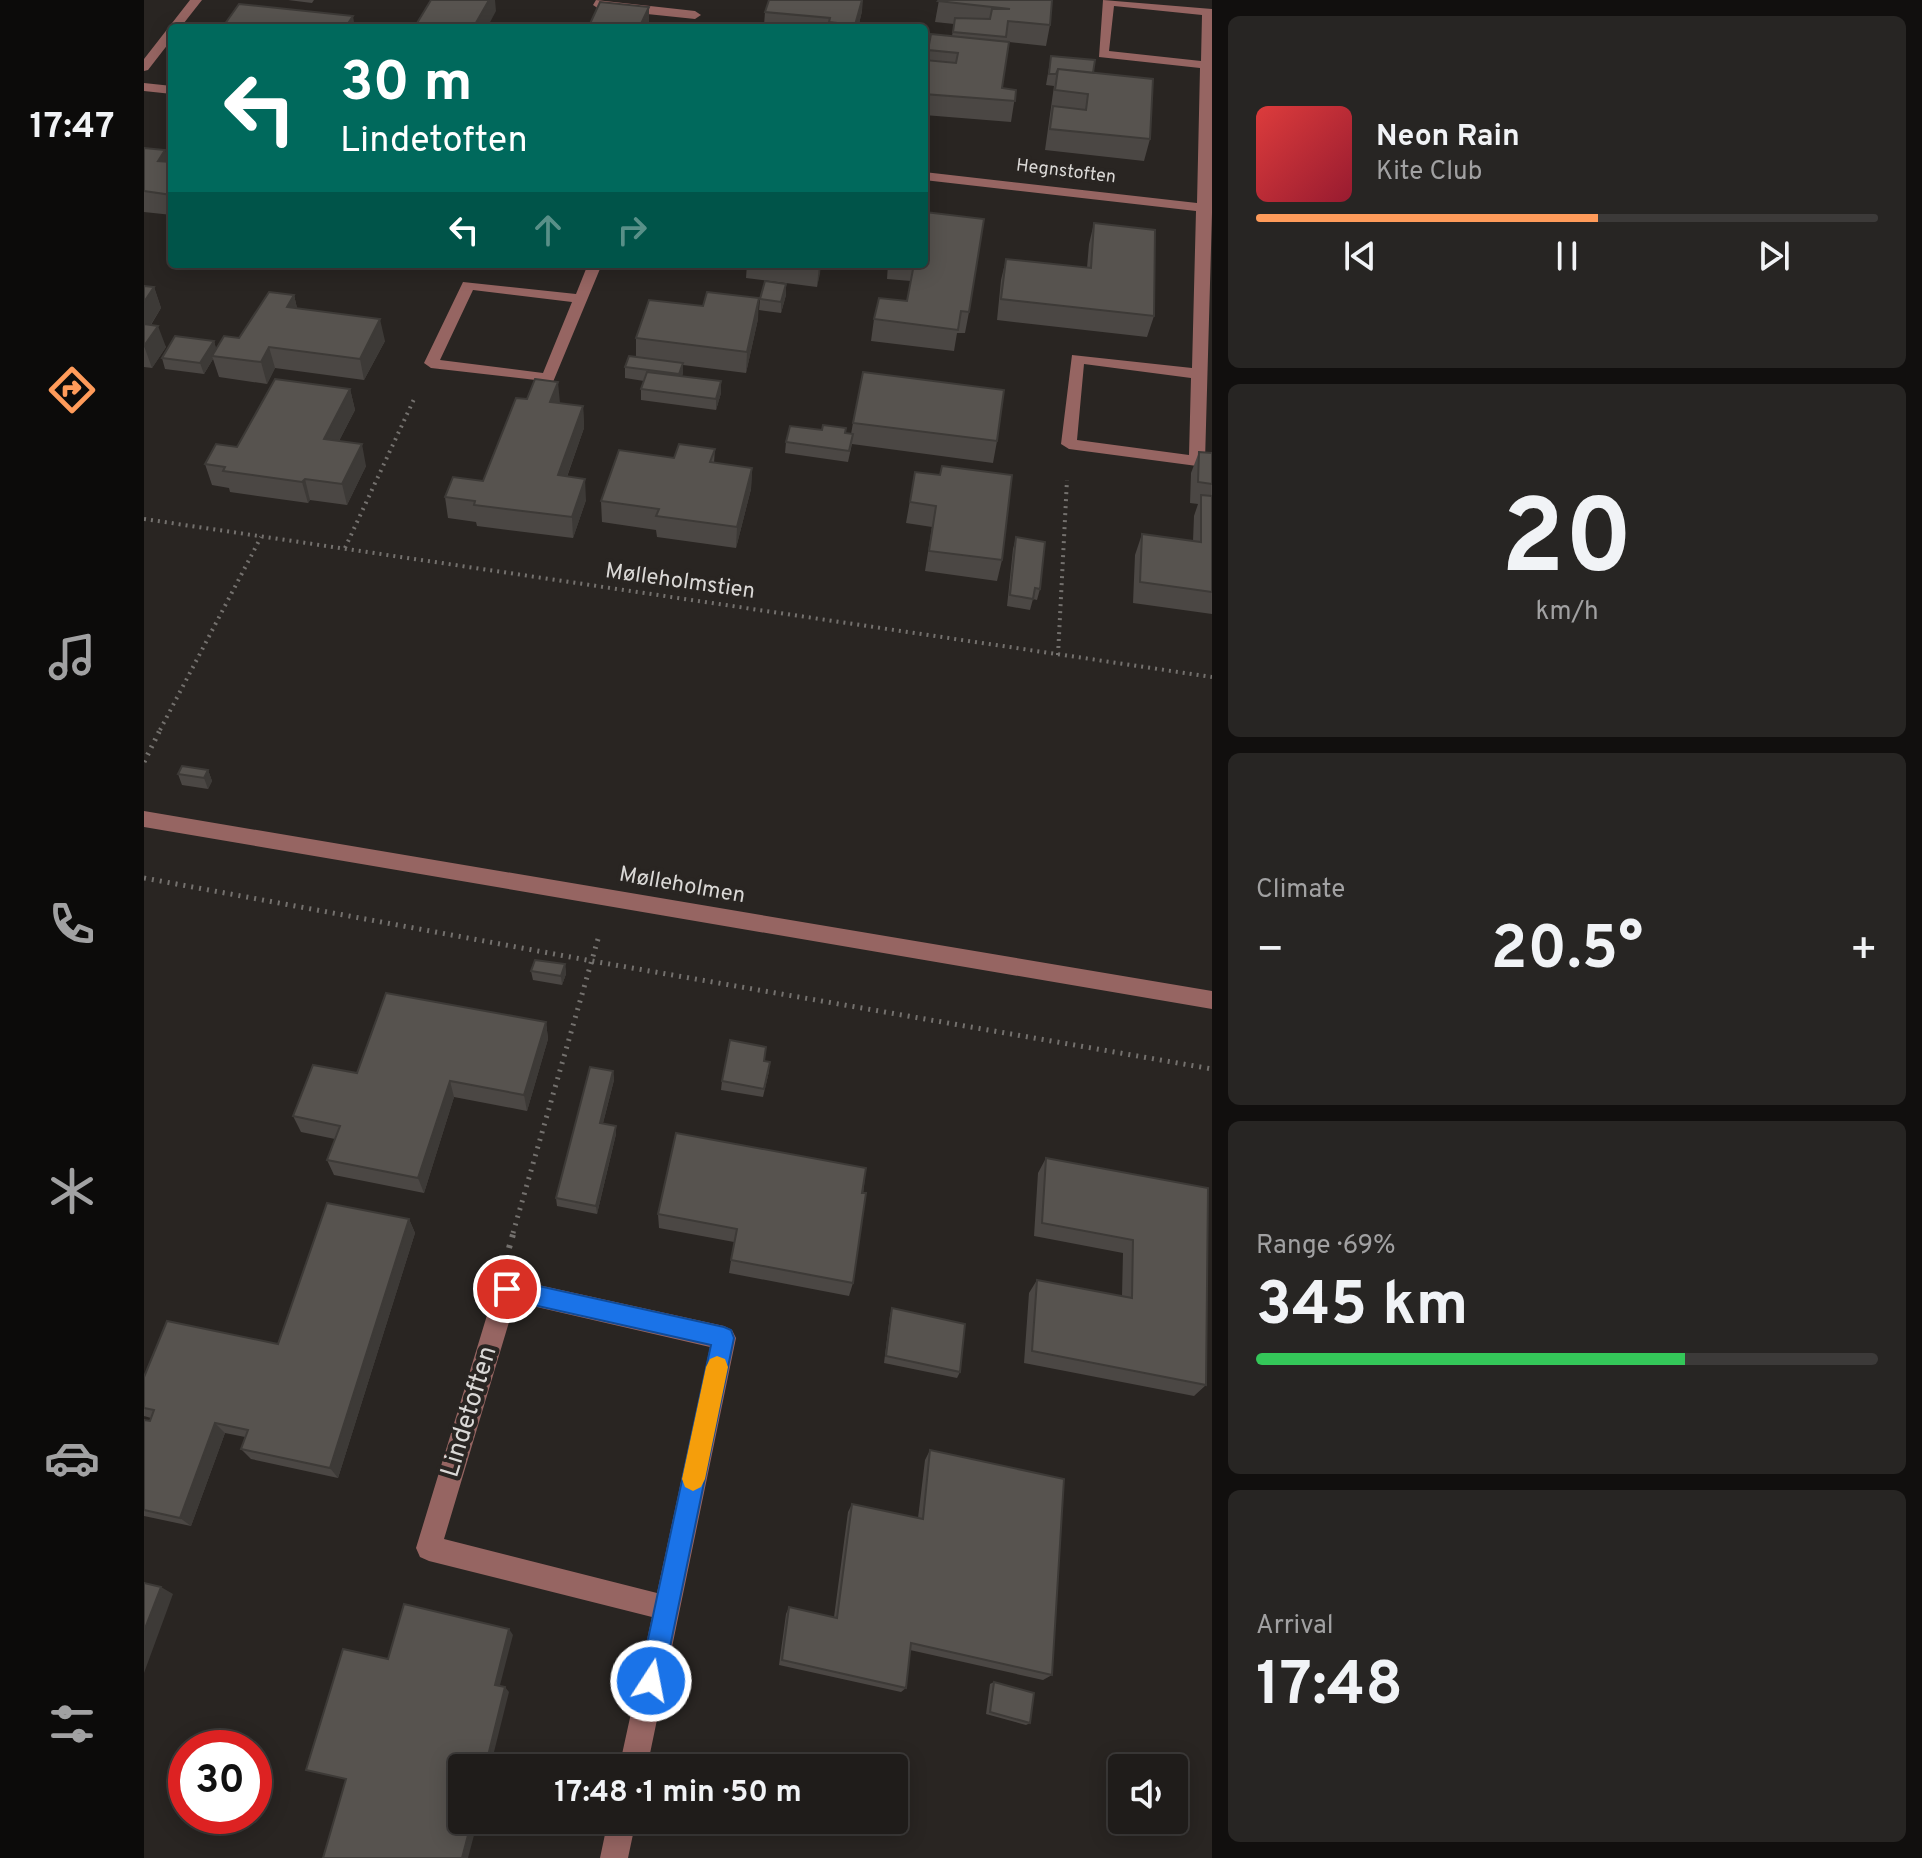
<!DOCTYPE html>
<meta charset="utf-8">
<style>
:root{--surface:#1f1c1a;--page:#272523;--text:#f1f3f6;--muted:#a1a1a2;--line:#3c3a39;--accent:#ff9b5a}
body{margin:0;font-family:Overpass,sans-serif;background:var(--page);color:var(--text);height:100vh;display:flex;flex-direction:column;font-size:30px;white-space:nowrap}
*{box-sizing:border-box;margin:0}
p{font-size:26px;color:var(--muted)}
.icon{flex:none;width:44px;height:44px;fill:none;stroke:currentColor;stroke-width:2;stroke-linecap:round;stroke-linejoin:round}
.map{position:relative;flex:1;overflow:hidden}
.details{display:flex;flex-direction:column;gap:16px;padding:16px;background:#110f0e;width:710px}
.details>*{flex:none}
.guide{position:absolute;left:24px;top:24px;width:760px;height:244px;border-radius:8px;box-shadow:0 4px 20px #0003,0 0 0 2px var(--line);background:#00695c;color:#fff;overflow:hidden}
.controls{position:absolute;left:964px;top:1754px;display:grid;gap:16px}
.controls a{display:grid;place-items:center;width:80px;height:80px;border-radius:8px;background:var(--surface);box-shadow:0 4px 20px #0003,0 0 0 2px var(--line);font-size:40px}
.speed{position:absolute;left:24px;top:1730px;display:flex;gap:16px;font-size:40px;font-weight:700;text-align:center}
.speed>*{display:grid;place-content:center;width:104px;height:104px;border-radius:50%;background:var(--surface);box-shadow:0 4px 20px #0003,0 0 0 2px var(--line);line-height:1}
.speed .limit{border:12px solid #d22;background:#fff;color:#111}
.pin{position:absolute;display:grid;place-items:center;width:68px;height:68px;color:#fff;margin:-34px;border:4px solid #fff;border-radius:50%;box-shadow:0 2px 8px #0007}
.me{position:absolute;width:88px;margin:-44px;rotate:11deg;stroke-linejoin:round;filter:drop-shadow(0 0 6px #0008)}
.turn{display:flex;align-items:center;gap:28px;height:168px;padding:0 40px;font-size:36px}
.turn .icon{width:104px;height:104px;stroke-width:2.5}
.turn b{display:block;font-size:56px;line-height:68px}
.lanes{display:flex;align-items:center;height:76px;padding:0 40px;background:#0003;justify-content:center;gap:40px;direction:ltr}
.lanes .off{opacity:.35}
.big{font-size:60px;font-weight:700;line-height:1.1}
.details .tile{flex:1;display:flex;flex-direction:column;justify-content:center;gap:12px;min-width:0;padding:0 28px;border-radius:12px;background:var(--page)}
.details .dial{align-items:center;gap:0}
.dial b{font-size:104px;line-height:1}
.song{display:flex;align-items:center;gap:24px}
.cover{width:96px;height:96px;border-radius:12px;background:linear-gradient(135deg,hsl(0 70% 55%),hsl(350 70% 35%))}
.played{height:8px;border-radius:4px;background:linear-gradient(90deg,var(--accent) 55%,var(--line) 55%)}
.keys{display:flex;justify-content:space-around;direction:ltr}
.heat{display:flex;justify-content:space-between;align-items:center;font-size:44px;direction:ltr}
.charge{height:12px;border-radius:6px;background:linear-gradient(90deg,#34c759 69%,var(--line) 0)}
.trip{position:absolute;left:304px;top:1754px;width:460px;height:80px;border-radius:8px;background:var(--surface);box-shadow:0 4px 20px #0003,0 0 0 2px var(--line);font-weight:700;line-height:80px;text-align:center}
main{display:flex;flex:1;min-height:0}
.tab-bar{display:flex;flex-direction:column;width:144px;justify-content:space-around;align-items:center;background:#0c0b0a;color:var(--muted)}
.tab-bar .icon{width:56px;height:56px}
.tab-bar .active{color:var(--accent)}
.tab-bar b{font-size:36px;color:var(--text)}
.map>svg:first-child{display:block}
.lines{fill:none;stroke-linecap:round;stroke-linejoin:round}
.path-far2{stroke:#74716e;stroke-width:4;stroke-dasharray:2 5;stroke-linecap:butt}
.path-far1{stroke:#74716e;stroke-width:5;stroke-dasharray:2 6;stroke-linecap:butt}
.path{stroke:#74716e;stroke-width:6;stroke-dasharray:3 8;stroke-linecap:butt}
.minor{fill:#966562;fill-rule:evenodd}
.wall{fill:#4b4744}
.shaded-wall{fill:#3d3a37}
.building{fill:#57534f;stroke:#3d3a37;stroke-width:2}
.route{fill:#1a73e8;stroke:#114b97;stroke-width:2}
.slow{fill:#f59e0b}
.labels{text-anchor:middle;dominant-baseline:central;stroke-width:8;stroke-linejoin:round;paint-order:stroke}
.far-street-label{font-size:18px;fill:#dad8d6;stroke:#292522}
.street-label{font-size:22px;fill:#dad8d6;stroke:#292522}
.near-street-label{font-size:26px;fill:#dad8d6;stroke:#292522}
</style>
<main>
<nav class="tab-bar">
<b>17:47</b>
<svg class="icon active" aria-label="directions" viewBox="0 0 24 24"><path d="M12 3l9 9-9 9-9-9zM9 14v-3h6M13 9l2 2-2 2"/></svg>
<svg class="icon" aria-label="music" viewBox="0 0 24 24"><path d="M9 18V5l10-2v13"/><circle cx="6" cy="18" r="3"/><circle cx="16" cy="16" r="3"/></svg>
<svg class="icon" aria-label="phone" viewBox="0 0 24 24"><path d="M5 4h4l2 5-3 2q2 4 5 5l2-3 5 2v4C11 20 4 13 5 4z"/></svg>
<svg class="icon" aria-label="climate" viewBox="0 0 24 24"><path d="M12 3v18M4 7l16 10M4 17L20 7"/></svg>
<svg class="icon" aria-label="car" viewBox="0 0 24 24"><path d="M5 17H2v-5l4-1 3-4h7l3 4 3 1v5h-3M9 17h6M6 11h13"/><circle cx="7" cy="17" r="2"/><circle cx="17" cy="17" r="2"/></svg>
<svg class="icon" aria-label="filters" viewBox="0 0 24 24"><path d="M4 7h16M4 17h16"/><circle cx="9" cy="7" r="2"/><circle cx="15" cy="17" r="2"/></svg>
</nav>
<div class="map">
<svg width="1068" height="1858" viewBox="0 0 1068 1858">
<rect width="100%" height="100%" fill="#292522"/>
<g class="lines">
<path class="path-far2" d="M 0,519 L 1068,677
M 201,548 L 271,397
M 914,655 L 923,480
M 16,730 L 117,537"/>
<path class="path-far1" d="M 0,762 L 17,728
M 0,878 L 448,961 L 1068,1069
M 369,1233 L 454,939"/>
<path class="path" d="M 365,1248 L 370,1231"/>
<path class="minor" d="M 46,0 L 58,0 L 36,28 L 28,28 L 28,39 L 4,70 L 0,71 L 0,59 Z
M 452,0 L 551,11 L 557,15 L 551,19 L 455,9 L 449,5 Z
M 959,0 L 1068,9 L 1068,213 L 1061,461 L 1053,466 L 925,449 L 917,444 L 928,355 L 1048,368 L 1052,211 L 780,180 L 780,172 L 1053,203 L 1056,68 L 955,57 ZM 970,6 L 1058,15 L 1057,61 L 965,51 ZM 940,364 L 1047,378 L 1045,455 L 933,440 Z
M 0,83 L 28,86 L 28,94 L 0,91 Z
M 444,264 L 458,264 L 409,382 L 287,368 L 280,363 L 319,282 L 432,294 ZM 329,290 L 428,302 L 399,373 L 296,360 Z
M 0,811 L 1068,991 L 1068,1009 L 0,827 Z
M 363,1278 L 580,1326 L 588,1330 L 592,1338 L 503,1768 L 475,1768 L 508,1617 L 285,1561 L 276,1557 L 272,1548 L 351,1289 L 355,1281 ZM 371,1302 L 566,1347 L 513,1593 L 300,1539 Z
M 464,1820 L 492,1820 L 484,1858 L 456,1858 Z"/>
</g>
<path class="wall" d="M 144,0 L 170,0 L 168,3 Z
M 795,0 L 908,0 L 906,25 L 902,46 L 865,42 L 858,88 L 872,90 L 867,122 L 780,115 L 780,67 L 787,34 L 808,36 L 810,24 L 791,22 Z
M 718,11 L 714,28 L 599,28 L 620,25 L 621,12 Z
M 907,56 L 949,73 L 1006,139 L 1000,161 L 901,150 L 910,86 L 902,85 Z
M 0,148 L 21,150 L 24,162 L 28,162 L 28,215 L 0,212 Z
M 950,223 L 1010,316 L 1003,337 L 853,320 L 857,280 L 862,259 L 943,268 L 945,244 Z
M 119,264 L 162,264 L 158,270 Z
M 359,264 L 404,264 L 402,269 Z
M 603,264 L 677,264 L 673,287 L 602,278 Z
M 744,264 L 780,264 L 825,312 L 821,333 L 813,333 L 810,351 L 727,341 L 730,319 L 763,301 L 767,281 L 743,279 Z
M 642,284 L 642,295 L 637,313 L 615,310 L 616,299 Z
M 0,286 L 10,287 L 17,308 L 7,325 L 22,347 L 8,368 L 0,367 Z
M 150,295 L 153,308 L 241,341 L 220,380 L 131,368 L 123,384 L 75,377 L 69,359 L 60,374 L 21,369 L 18,358 L 70,341 L 72,349 L 95,338 Z
M 614,319 L 602,373 L 539,365 L 538,376 L 577,381 L 577,393 L 572,410 L 497,400 L 497,389 L 500,381 L 481,378 L 481,367 L 492,357 L 492,338 Z
M 206,389 L 211,410 L 195,441 L 222,466 L 203,505 L 166,500 L 164,503 L 86,492 L 85,488 L 68,485 L 61,464 Z
M 416,403 L 439,406 L 440,428 L 423,477 L 442,500 L 429,538 L 333,526 L 332,522 L 304,518 L 301,497 L 339,481 Z
M 709,423 L 853,441 L 849,463 L 708,444 L 704,462 L 641,453 L 642,442 L 707,434 Z
M 571,449 L 570,463 L 608,468 L 607,489 L 592,548 L 513,537 L 512,530 L 458,522 L 457,501 L 530,458 Z
M 1055,452 L 1068,453 L 1068,614 L 989,603 L 991,555 L 998,534 L 1049,541 L 1050,516 L 1054,504 L 1046,503 L 1047,473 Z
M 771,472 L 858,560 L 853,581 L 781,571 L 788,527 L 762,523 Z
M 872,537 L 896,589 L 893,600 L 889,599 L 886,610 L 863,606 L 869,549 Z
M 64,770 L 68,781 L 64,789 L 38,785 L 34,774 Z
M 421,964 L 422,974 L 418,985 L 389,980 L 387,971 Z
M 402,1022 L 404,1039 L 383,1111 L 310,1097 L 280,1193 L 190,1175 L 183,1160 L 191,1139 L 157,1132 L 149,1116 L 213,1073 Z
M 620,1061 L 625,1071 L 619,1097 L 577,1090 L 578,1081 Z
M 469,1071 L 470,1080 L 459,1123 L 472,1134 L 453,1214 L 413,1206 L 412,1198 Z
M 902,1158 L 1064,1188 L 1062,1385 L 1050,1396 L 880,1363 L 885,1293 L 893,1280 L 978,1296 L 979,1253 L 890,1236 L 894,1173 Z
M 722,1168 L 709,1283 L 705,1296 L 585,1273 L 590,1242 L 515,1228 L 514,1214 Z
M 265,1219 L 271,1233 L 194,1478 L 107,1459 L 97,1449 L 101,1437 L 81,1433 L 47,1526 L 0,1516 L 0,1420 L 6,1421 L 7,1418 L 0,1416 L 0,1377 L 134,1344 Z
M 748,1308 L 816,1372 L 813,1378 L 740,1363 L 746,1315 Z
M 786,1450 L 908,1675 L 899,1680 L 766,1650 L 762,1688 L 757,1692 L 635,1665 L 642,1614 L 645,1607 L 690,1617 L 704,1512 L 708,1504 L 774,1518 L 781,1460 Z
M 850,1682 L 886,1723 L 882,1725 L 842,1714 L 846,1684 Z"/>
<path class="shaded-wall" d="M 345,0 L 351,0 L 352,11 L 343,28 L 329,28 Z
M 718,0 L 719,0 L 718,11 L 714,28 L 710,28 Z
M 505,7 L 505,28 L 495,28 Z
M 209,16 L 211,28 L 201,28 Z
M 21,150 L 27,172 L 14,161 Z
M 675,264 L 677,264 L 676,274 L 673,287 Z
M 642,284 L 642,295 L 637,313 L 637,302 Z
M 10,287 L 17,308 L 0,335 L 0,302 Z
M 150,295 L 155,317 L 143,307 Z
M 615,298 L 614,319 L 602,373 L 603,352 Z
M 236,319 L 241,341 L 220,380 L 216,359 Z
M 14,326 L 22,347 L 8,368 L 0,346 Z
M 70,341 L 73,352 L 68,356 L 69,359 L 60,374 L 56,363 Z
M 125,347 L 131,368 L 123,384 L 117,362 Z
M 539,363 L 539,374 L 535,385 L 535,374 Z
M 577,381 L 577,393 L 572,410 L 572,399 Z
M 414,382 L 416,403 L 406,402 Z
M 206,389 L 211,410 L 185,460 L 180,439 Z
M 439,406 L 440,428 L 416,496 L 414,475 Z
M 218,444 L 222,466 L 203,505 L 198,484 Z
M 608,468 L 607,489 L 592,548 L 593,527 Z
M 161,479 L 166,500 L 164,503 L 158,482 Z
M 441,479 L 442,500 L 429,538 L 428,517 Z
M 64,770 L 68,781 L 64,789 L 60,778 Z
M 421,964 L 422,974 L 418,985 L 417,976 Z
M 402,1022 L 404,1039 L 383,1111 L 380,1095 Z
M 469,1071 L 470,1080 L 457,1131 L 456,1123 Z
M 306,1081 L 310,1097 L 280,1193 L 274,1178 Z
M 472,1126 L 472,1134 L 453,1214 L 452,1206 Z
M 265,1219 L 271,1233 L 194,1478 L 186,1468 Z
M 71,1423 L 81,1433 L 47,1526 L 36,1518 Z
M 17,1587 L 29,1594 L 0,1673 L 0,1631 Z
M 365,1629 L 369,1635 L 355,1689 L 351,1685 Z
M 361,1687 L 365,1692 L 346,1768 L 341,1768 Z
M 328,1820 L 334,1820 L 324,1858 L 318,1858 Z"/>
<path class="building" d="M 287,0 L 345,0 L 329,28 L 270,28 Z
M 625,0 L 718,0 L 711,25 L 685,22 L 686,18 L 621,12 Z
M 795,0 L 908,0 L 906,25 L 864,21 L 862,37 L 809,32 L 811,18 L 846,19 L 848,9 L 866,9 L 794,1 Z
M 456,2 L 505,7 L 495,28 L 444,28 Z
M 95,4 L 209,16 L 201,28 L 78,28 Z
M 601,23 L 652,28 L 599,28 Z
M 787,34 L 865,42 L 858,88 L 872,90 L 871,101 L 780,94 L 780,67 L 781,60 L 812,63 L 814,53 L 784,50 Z
M 907,56 L 951,60 L 949,73 L 914,69 L 912,74 L 905,74 Z
M 914,69 L 1009,79 L 1006,139 L 906,129 L 909,106 L 942,110 L 944,94 L 911,90 Z
M 0,148 L 21,150 L 14,161 L 28,162 L 28,195 L 0,191 Z
M 781,212 L 840,219 L 825,312 L 817,311 L 814,330 L 730,319 L 735,298 L 763,301 L 770,264 L 780,264 Z
M 950,223 L 1011,230 L 1010,316 L 857,299 L 862,259 L 947,268 Z
M 621,281 L 642,284 L 637,302 L 616,299 Z
M 0,286 L 10,287 L 0,302 Z
M 125,292 L 150,295 L 143,307 L 236,319 L 216,359 L 125,347 L 117,362 L 68,356 L 80,336 L 95,338 Z
M 563,292 L 615,298 L 603,352 L 492,338 L 505,300 L 559,306 Z
M 0,324 L 14,326 L 0,346 Z
M 31,336 L 70,341 L 56,363 L 18,358 Z
M 485,356 L 539,363 L 535,374 L 481,367 Z
M 503,372 L 577,381 L 572,399 L 497,389 Z
M 719,372 L 860,390 L 853,441 L 709,423 Z
M 131,379 L 206,389 L 180,439 L 218,444 L 198,484 L 161,479 L 158,482 L 79,471 L 81,467 L 61,464 L 72,444 L 93,447 Z
M 391,379 L 414,382 L 406,402 L 439,406 L 414,475 L 441,479 L 428,517 L 330,505 L 331,501 L 301,497 L 309,477 L 339,481 L 372,398 L 383,399 Z
M 679,425 L 702,428 L 701,433 L 709,434 L 705,451 L 642,442 L 646,426 L 678,430 Z
M 535,444 L 571,449 L 566,462 L 608,468 L 593,527 L 512,516 L 515,509 L 457,501 L 475,450 L 530,458 Z
M 1055,452 L 1068,453 L 1068,484 L 1054,482 Z
M 798,466 L 868,475 L 858,560 L 785,551 L 792,506 L 766,502 L 771,472 L 796,475 Z
M 1057,495 L 1068,496 L 1068,592 L 996,582 L 998,534 L 1057,542 Z
M 872,537 L 901,542 L 896,589 L 891,588 L 889,599 L 866,595 Z
M 38,766 L 64,770 L 60,778 L 34,774 Z
M 391,960 L 421,964 L 417,976 L 387,971 Z
M 242,993 L 402,1022 L 380,1095 L 306,1081 L 274,1178 L 183,1160 L 196,1126 L 149,1116 L 169,1065 L 213,1073 Z
M 586,1040 L 622,1047 L 620,1061 L 626,1062 L 620,1089 L 578,1081 Z
M 446,1067 L 469,1071 L 456,1123 L 472,1126 L 452,1206 L 412,1198 Z
M 532,1133 L 722,1168 L 718,1193 L 722,1193 L 709,1283 L 587,1260 L 593,1229 L 514,1214 Z
M 902,1158 L 1064,1188 L 1062,1385 L 888,1351 L 893,1280 L 988,1298 L 989,1240 L 898,1223 Z
M 183,1203 L 265,1219 L 186,1468 L 97,1449 L 104,1430 L 71,1423 L 36,1518 L 0,1510 L 0,1420 L 6,1421 L 10,1410 L 0,1408 L 0,1377 L 23,1321 L 134,1344 Z
M 748,1308 L 821,1324 L 816,1372 L 742,1356 Z
M 786,1450 L 920,1479 L 908,1675 L 767,1643 L 762,1688 L 638,1660 L 645,1607 L 693,1618 L 708,1504 L 779,1519 Z
M 0,1583 L 17,1587 L 0,1631 Z
M 260,1604 L 365,1629 L 351,1685 L 361,1687 L 341,1768 L 318,1768 L 318,1820 L 328,1820 L 318,1858 L 179,1858 L 202,1779 L 162,1770 L 199,1649 L 244,1659 Z
M 850,1682 L 890,1693 L 886,1723 L 846,1712 Z"/>
<path class="route" d="M 363,1279 L 580,1327 L 587,1330 L 590,1338 L 519,1681 L 515,1690 L 507,1694 L 498,1690 L 495,1681 L 567,1345 L 363,1299 L 356,1296 L 353,1289 L 356,1282 Z"/>
<path class="slow" d="M 573,1356 L 581,1359 L 584,1367 L 561,1479 L 557,1487 L 549,1491 L 541,1487 L 538,1479 L 562,1367 L 566,1359 Z"/>
<g class="labels">
<g class="far-street-label">
<text transform="translate(922 172) rotate(7)">Hegnstoften</text>
</g>
<g class="street-label">
<text transform="translate(536 582) rotate(8)">Mølleholmstien</text>
<text transform="translate(538 886) rotate(10)">Mølleholmen</text>
</g>
<g class="near-street-label">
<text transform="translate(326 1412) rotate(-73)">Lindetoften</text>
</g>
</g>
</svg>
<div class="controls">
<a><svg class="icon" aria-label="sound" viewBox="0 0 24 24"><path d="M4 9h4l5-4v14l-5-4H4zM17 9q2 3 0 6"/></svg></a>
</div>
<div class="speed"><div class="limit">30</div></div>
<div class="pin" style="left:363px;top:1289px;background:#d93025"><svg class="icon" aria-label="arrive" viewBox="0 0 24 24"><path d="M6 21V4h12l-3 4 3 4H6"/></svg></div>
<svg class="me" style="left:507px;top:1681px" viewBox="-20 -20 40 40"><circle r="17" fill="#1a73e8" stroke="#fff" stroke-width="3"/><path d="M0-11L8 9 0 5-8 9z" fill="#fff"/></svg>
<div class="trip">17:48 · 1 min · 50 m</div>
<div class="guide">
<div class="turn"><svg class="icon" aria-label="left" viewBox="0 0 24 24"><path d="M17 20v-9H6M10 6l-5 5 5 5"/></svg><div><b>30 m</b>Lindetoften</div></div>
<div class="lanes"><svg class="icon" aria-label="left" viewBox="0 0 24 24"><path d="M17 20v-9H6M10 6l-5 5 5 5"/></svg><svg class="icon off" aria-label="ahead" viewBox="0 0 24 24"><path d="M12 20V5M6 11l6-6 6 6"/></svg><svg class="icon off" aria-label="right" viewBox="0 0 24 24"><path d="M7 20v-9h11M14 6l5 5-5 5"/></svg></div>
</div>
</div>
<section class="details">
<div class="tile">
<div class="song"><i class="cover"></i><div><b>Neon Rain</b><p>Kite Club</p></div></div>
<div class="played"></div>
<div class="keys"><svg class="icon" aria-label="previous" viewBox="0 0 24 24"><path d="M18 5L8 12l10 7zM5 5v14"/></svg><svg class="icon" aria-label="pause" viewBox="0 0 24 24"><path d="M8 5v14M16 5v14"/></svg><svg class="icon" aria-label="next" viewBox="0 0 24 24"><path d="M6 5l10 7-10 7zM19 5v14"/></svg></div>
</div>
<div class="tile dial"><b>20</b><p>km/h</p></div>
<div class="tile"><p>Climate</p>
<div class="heat"><a>−</a><b class="big">20.5°</b><a>+</a></div>
</div>
<div class="tile"><p>Range · 69%</p><b class="big">345 km</b><div class="charge"></div></div>
<div class="tile"><p>Arrival</p><b class="big">17:48</b></div>
</section>
</main>
